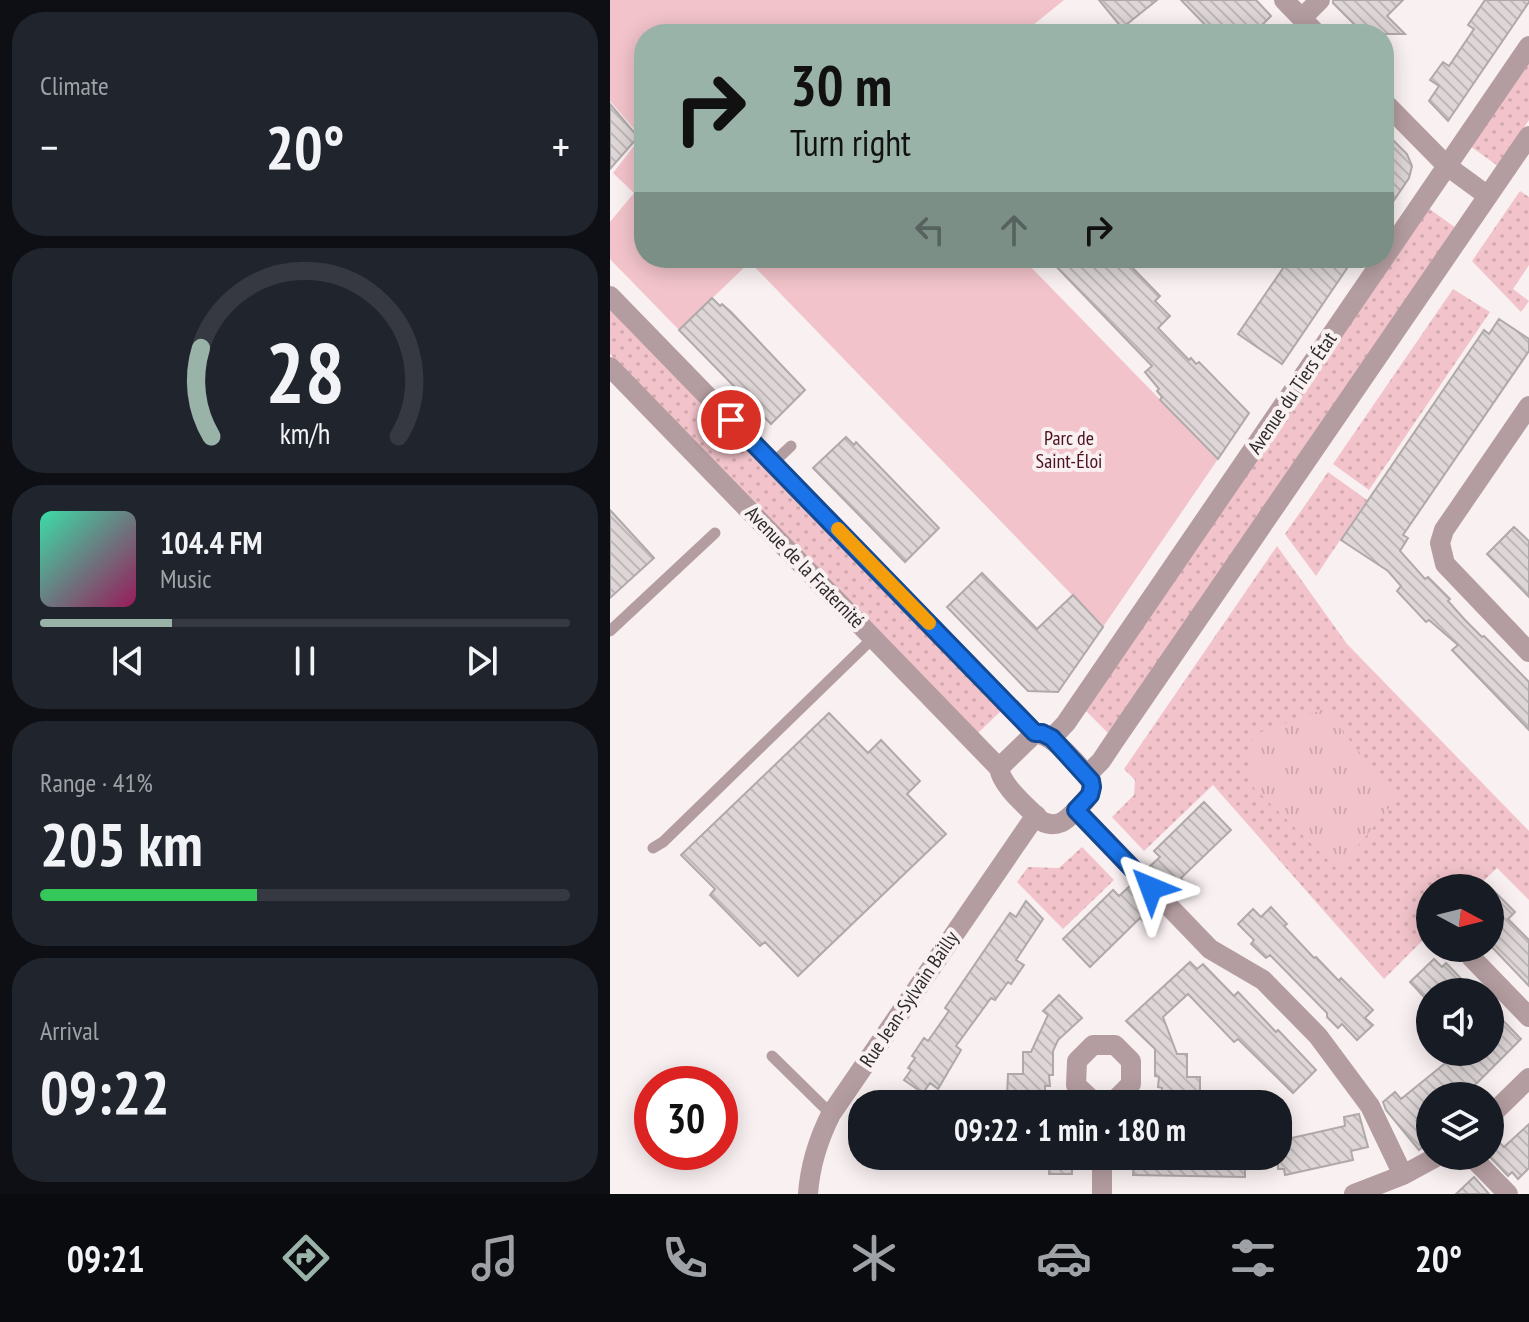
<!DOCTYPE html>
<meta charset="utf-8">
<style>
:root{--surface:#171b24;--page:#20242c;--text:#f1f3f6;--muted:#9ea1a6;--line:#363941;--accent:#9ab3a9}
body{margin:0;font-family:"PT Sans Narrow",sans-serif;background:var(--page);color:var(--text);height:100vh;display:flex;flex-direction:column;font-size:30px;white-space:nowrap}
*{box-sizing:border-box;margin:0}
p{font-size:26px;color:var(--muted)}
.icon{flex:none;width:44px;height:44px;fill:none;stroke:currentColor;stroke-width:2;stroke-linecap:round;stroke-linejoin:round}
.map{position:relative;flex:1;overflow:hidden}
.sheet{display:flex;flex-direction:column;gap:12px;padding:12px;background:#0d0f14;width:610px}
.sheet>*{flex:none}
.guide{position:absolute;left:24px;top:24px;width:760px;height:244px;border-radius:32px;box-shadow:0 4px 20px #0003;background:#9ab3a9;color:#111;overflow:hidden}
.needle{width:52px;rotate:97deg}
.controls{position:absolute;left:806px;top:874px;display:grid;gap:16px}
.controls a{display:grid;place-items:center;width:88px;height:88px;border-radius:50%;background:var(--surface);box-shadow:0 4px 20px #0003;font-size:40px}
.speed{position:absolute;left:24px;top:1066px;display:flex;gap:16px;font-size:40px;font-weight:700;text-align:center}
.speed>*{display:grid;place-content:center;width:104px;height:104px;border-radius:50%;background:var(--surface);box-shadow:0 4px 20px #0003;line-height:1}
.speed .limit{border:12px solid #d22;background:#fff;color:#111}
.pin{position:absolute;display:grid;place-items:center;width:68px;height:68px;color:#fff;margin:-34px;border:4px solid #fff;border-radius:50%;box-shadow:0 2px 8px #0007}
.me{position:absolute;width:88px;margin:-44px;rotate:316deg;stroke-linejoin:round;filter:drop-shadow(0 0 6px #0008)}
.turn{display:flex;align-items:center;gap:28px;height:168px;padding:0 24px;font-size:36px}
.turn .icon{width:104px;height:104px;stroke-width:2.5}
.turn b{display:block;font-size:56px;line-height:68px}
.lanes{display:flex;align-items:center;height:76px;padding:0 24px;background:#0003;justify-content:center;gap:40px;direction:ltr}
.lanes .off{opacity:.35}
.big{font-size:60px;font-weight:800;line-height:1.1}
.sheet .widget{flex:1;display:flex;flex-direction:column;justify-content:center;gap:12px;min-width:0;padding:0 28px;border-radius:32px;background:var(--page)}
.sheet .dial{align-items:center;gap:0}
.dial svg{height:208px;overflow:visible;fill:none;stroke:var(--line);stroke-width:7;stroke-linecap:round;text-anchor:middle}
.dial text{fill:var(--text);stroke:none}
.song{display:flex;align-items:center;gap:24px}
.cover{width:96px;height:96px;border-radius:12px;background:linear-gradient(135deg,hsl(160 70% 55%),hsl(330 70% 35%))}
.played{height:8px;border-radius:4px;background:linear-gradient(90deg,var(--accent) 25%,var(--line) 25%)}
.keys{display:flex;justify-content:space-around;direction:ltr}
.heat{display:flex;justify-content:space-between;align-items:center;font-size:44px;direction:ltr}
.charge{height:12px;border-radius:6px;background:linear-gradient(90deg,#34c759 41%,var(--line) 0)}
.trip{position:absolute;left:238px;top:1090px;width:444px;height:80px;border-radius:32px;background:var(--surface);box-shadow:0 4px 20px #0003;font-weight:800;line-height:80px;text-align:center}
.menu{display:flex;height:128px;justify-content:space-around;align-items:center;background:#090b0e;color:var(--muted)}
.menu .icon{width:56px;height:56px}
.menu .on{color:var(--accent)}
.menu b{font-size:36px;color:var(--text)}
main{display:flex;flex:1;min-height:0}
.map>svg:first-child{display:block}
.grass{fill:url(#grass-dots)}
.park{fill:url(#park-tufts)}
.garden{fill:#f2c3ca}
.building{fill:url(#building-back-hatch);stroke:#b0a9aa;stroke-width:2}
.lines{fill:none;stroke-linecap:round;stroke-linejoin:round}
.service{stroke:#b49da0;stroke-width:11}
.minor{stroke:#b49da0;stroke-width:20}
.route-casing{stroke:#114b97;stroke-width:20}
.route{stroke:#1a73e8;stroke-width:14}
.slow{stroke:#f59e0b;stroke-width:14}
.labels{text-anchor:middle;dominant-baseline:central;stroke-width:8;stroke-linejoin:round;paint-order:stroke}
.street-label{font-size:20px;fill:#2e2b2b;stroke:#f9f0f1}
.park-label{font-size:20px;fill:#4d1221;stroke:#f9f0f1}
</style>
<main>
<section class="sheet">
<div class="widget"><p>Climate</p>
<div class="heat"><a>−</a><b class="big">20°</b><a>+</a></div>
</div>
<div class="widget dial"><svg viewBox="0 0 100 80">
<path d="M14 69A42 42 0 1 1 86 69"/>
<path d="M14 69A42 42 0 0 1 10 35" stroke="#9ab3a9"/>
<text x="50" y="56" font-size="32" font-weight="700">28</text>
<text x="50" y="72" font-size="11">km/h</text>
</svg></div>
<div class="widget">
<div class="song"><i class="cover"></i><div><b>104.4 FM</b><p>Music</p></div></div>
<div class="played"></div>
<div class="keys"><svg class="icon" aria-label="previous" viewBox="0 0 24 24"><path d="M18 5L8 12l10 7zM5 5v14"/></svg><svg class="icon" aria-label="pause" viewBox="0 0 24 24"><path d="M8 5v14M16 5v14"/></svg><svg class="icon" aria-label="next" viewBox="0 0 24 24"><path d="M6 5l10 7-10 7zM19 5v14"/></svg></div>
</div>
<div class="widget"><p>Range · 41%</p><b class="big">205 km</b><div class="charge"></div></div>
<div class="widget"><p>Arrival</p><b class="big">09:22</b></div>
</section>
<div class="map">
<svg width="919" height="1194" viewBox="0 0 919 1194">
<defs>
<pattern id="grass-dots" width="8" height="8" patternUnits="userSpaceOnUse" patternTransform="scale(2)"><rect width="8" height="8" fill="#f2c3ca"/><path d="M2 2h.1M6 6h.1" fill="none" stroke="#d0a8ae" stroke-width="1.8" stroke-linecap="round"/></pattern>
<pattern id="park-tufts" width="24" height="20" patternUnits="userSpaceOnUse" patternTransform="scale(2)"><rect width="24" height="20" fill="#f2c3ca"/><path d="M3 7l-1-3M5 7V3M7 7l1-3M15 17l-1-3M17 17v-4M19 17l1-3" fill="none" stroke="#d0a8ae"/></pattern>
<pattern id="building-back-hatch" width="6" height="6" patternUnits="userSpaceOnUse" patternTransform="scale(2)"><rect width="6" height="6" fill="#ded6d7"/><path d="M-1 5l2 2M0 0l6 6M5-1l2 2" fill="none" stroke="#bfb8b9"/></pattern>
</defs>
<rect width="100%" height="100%" fill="#f9f0f1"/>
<path class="grass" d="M 919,60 L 919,120 L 888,166 L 860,146 Z
M 910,191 L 919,197 L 919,265 L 903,289 L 919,301 L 911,312 L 862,261 Z
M 818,208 L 846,228 L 499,734 L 475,710 Z
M 843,289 L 880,312 L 759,490 L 723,464 Z
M 0,306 L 392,710 L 368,733 L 0,354 Z
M 718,472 L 757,500 L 706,576 L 675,534 Z
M 667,546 L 737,644 L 919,831 L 919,900 L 887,868 L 866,888 L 820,888 L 820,933 L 774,979 L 603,785 L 534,851 L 502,817 L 524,795 L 525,780 L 514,769 Z
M 472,847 L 504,880 L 453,929 L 407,882 L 418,867 L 449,868 Z"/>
<path class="park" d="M 714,709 L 787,798 L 728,870 L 640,784 L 643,735 Z"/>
<path class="garden" d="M 0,0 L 454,0 L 412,34 L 34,34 L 34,258 L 412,258 L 608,459 L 493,627 L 140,262 L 69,330 L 0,259 L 0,222 L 24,193 L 3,173 L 31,137 L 0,101 Z"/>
<path class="building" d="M 489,0 L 547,0 L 512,28 Z
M 571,0 L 646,0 L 661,16 L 643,34 L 604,34 Z
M 723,0 L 793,0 L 777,16 L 795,34 L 754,34 L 723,3 Z
M 875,0 L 919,0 L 919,2 L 838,121 L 819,101 L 829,86 L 820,80 L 833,62 L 839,66 L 864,29 L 858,25 Z
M 0,104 L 28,137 L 0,169 Z
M 774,131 L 797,154 L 802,166 L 799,178 L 774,215 Z
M 438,258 L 513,258 L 550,296 L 545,301 L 560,316 L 548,328 L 579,360 L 581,358 L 586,364 L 589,362 L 639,413 L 608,459 L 550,400 L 552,397 L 547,391 L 549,389 L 535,372 L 542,366 Z
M 680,258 L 744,258 L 672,364 L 628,334 Z
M 102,298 L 110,306 L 112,304 L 121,312 L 195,390 L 161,424 L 69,330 Z
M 889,319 L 919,339 L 919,351 L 793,535 L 798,538 L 790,551 L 815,579 L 818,577 L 840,599 L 838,601 L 855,620 L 872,637 L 874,636 L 919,682 L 919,730 L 842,650 L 848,645 L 819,620 L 816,622 L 787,591 L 791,586 L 778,571 L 731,540 L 874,330 L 879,334 Z
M 236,437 L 244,445 L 246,442 L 329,528 L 295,562 L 203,468 Z
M 0,510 L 44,558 L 0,598 Z
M 904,527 L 919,541 L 919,597 L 877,554 Z
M 372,573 L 427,629 L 463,595 L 493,627 L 448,692 L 418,691 L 337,607 Z
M 219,713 L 258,753 L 271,740 L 310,781 L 297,794 L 336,834 L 188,976 L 155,942 L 150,946 L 100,895 L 105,889 L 71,855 Z
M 594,802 L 621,830 L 571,878 L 574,882 L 563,892 L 539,867 L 550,857 L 544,851 Z
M 521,885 L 545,910 L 533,921 L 530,918 L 480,967 L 453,939 L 503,890 L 509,896 Z
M 880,887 L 905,912 L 898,919 L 919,940 L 919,986 L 880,945 Z
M 416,901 L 433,919 L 406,960 L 414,965 L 401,984 L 398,982 L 385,1000 L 381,998 L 346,1046 L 351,1050 L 328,1089 L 320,1083 L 313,1093 L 294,1080 L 301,1070 L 298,1068 L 305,1058 L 302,1056 L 314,1038 L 318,1041 L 339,1011 L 335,1008 L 400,913 L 406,917 Z
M 661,907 L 677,924 L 674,926 L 704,958 L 706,957 L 729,981 L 731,978 L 763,1010 L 755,1018 L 763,1025 L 747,1040 L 732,1024 L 728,1028 L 717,1017 L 717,1013 L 660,955 L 656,958 L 641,944 L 644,940 L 628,924 L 643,909 L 651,917 Z
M 824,959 L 832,967 L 836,963 L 864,992 L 820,992 L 816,999 L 800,982 Z
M 580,962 L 587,969 L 593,964 L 624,996 L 628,992 L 666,1032 L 668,1030 L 706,1070 L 683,1093 L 628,1039 L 624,1042 L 578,994 L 553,1017 L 567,1054 L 577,1054 L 577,1077 L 590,1077 L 590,1100 L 575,1100 L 574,1104 L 552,1104 L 552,1088 L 548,1087 L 549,1077 L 545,1076 L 545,1049 L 516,1021 Z
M 449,995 L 472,1018 L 448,1040 L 443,1051 L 443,1075 L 439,1075 L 440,1086 L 435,1086 L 435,1104 L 414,1104 L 414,1098 L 397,1097 L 398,1074 L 413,1074 L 413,1052 L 421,1052 L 438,1015 L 433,1011 Z
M 880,1007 L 911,1039 L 867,1083 L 850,1096 L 820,1096 L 820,1135 L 806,1120 L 820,1138 L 820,1141 L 809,1150 L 776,1110 L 773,1102 L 785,1092 L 791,1099 L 849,1052 L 880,1052 Z
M 749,1114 L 758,1147 L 741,1151 L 743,1160 L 675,1175 L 674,1169 L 668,1169 L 668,1141 L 735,1126 L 734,1117 Z
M 919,1124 L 919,1168 L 908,1179 L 902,1172 L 898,1176 L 880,1157 L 880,1133 L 894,1147 Z
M 440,1156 L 462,1156 L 462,1174 L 439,1174 Z
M 524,1156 L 635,1156 L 635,1177 L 523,1175 Z
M 864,1177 L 879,1194 L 846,1194 Z"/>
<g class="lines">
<path class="service" d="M 163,463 L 181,446
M 0,631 L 105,533
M 43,848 L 53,842 L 263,638
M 162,1056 L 221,1114"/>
<path class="minor" d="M 674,0 L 707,34
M 692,18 L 710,0
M 774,102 L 837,166 L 878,196
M 0,296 L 425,733
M 0,367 L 389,768
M 919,406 L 834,530 L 830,543 L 835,564 L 919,652
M 425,733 C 444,735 470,766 481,781 C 483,795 476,801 466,810 C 456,821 447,829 431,821 C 418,807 392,787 389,768 Z
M 442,738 L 456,723 L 919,46
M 477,775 L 491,761 L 503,743 L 919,136
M 466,810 L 600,949 L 653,980 L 708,1036 L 760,1106 L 793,1175
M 861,957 L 919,1017
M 483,1045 L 505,1045 L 521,1061 L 521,1084 L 504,1101 L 482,1100 L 466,1085 L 467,1061 Z
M 880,1116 L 919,1078
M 861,1156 L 898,1194
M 198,1194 C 200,1165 208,1140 221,1114 L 426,815
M 492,1194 L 492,1156
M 744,1194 L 793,1175 L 828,1156"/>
</g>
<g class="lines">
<g class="route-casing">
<path id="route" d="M 121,420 L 425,733 L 432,733 L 442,738 L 481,781 L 482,787 L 480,795 L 466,810 L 541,888"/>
</g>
<use href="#route" class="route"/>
<path class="slow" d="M 228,529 L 319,623"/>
</g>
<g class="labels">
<g class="street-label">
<text transform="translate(682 393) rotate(-56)">Avenue du Tiers État</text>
<text transform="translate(195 567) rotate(46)">Avenue de la Fraternité</text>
<text transform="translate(299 999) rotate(-56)">Rue Jean-Sylvain Bailly</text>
</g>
<g class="park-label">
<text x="459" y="438">Parc de<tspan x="459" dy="23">Saint-Éloi</tspan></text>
</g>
</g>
</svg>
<div class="controls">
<a><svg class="needle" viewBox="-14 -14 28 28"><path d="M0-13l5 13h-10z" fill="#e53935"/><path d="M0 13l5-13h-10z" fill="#9ea1a6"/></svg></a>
<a><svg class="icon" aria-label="sound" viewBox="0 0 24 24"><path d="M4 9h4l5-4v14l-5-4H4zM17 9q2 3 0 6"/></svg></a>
<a><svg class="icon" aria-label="layers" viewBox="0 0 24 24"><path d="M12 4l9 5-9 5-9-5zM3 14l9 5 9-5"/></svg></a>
</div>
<div class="speed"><div class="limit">30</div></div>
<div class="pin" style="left:121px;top:420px;background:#d93025"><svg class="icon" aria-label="arrive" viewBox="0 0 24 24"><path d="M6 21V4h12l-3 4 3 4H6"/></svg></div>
<svg class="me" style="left:541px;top:888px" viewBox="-20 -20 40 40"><path d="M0-17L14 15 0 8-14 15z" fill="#1a73e8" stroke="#fff" stroke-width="4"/></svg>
<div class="trip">09:22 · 1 min · 180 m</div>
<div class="guide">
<div class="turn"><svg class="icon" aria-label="right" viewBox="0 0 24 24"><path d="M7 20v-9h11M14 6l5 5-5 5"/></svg><div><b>30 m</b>Turn right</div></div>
<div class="lanes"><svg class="icon off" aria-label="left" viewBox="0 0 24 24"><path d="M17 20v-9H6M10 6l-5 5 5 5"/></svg><svg class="icon off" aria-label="ahead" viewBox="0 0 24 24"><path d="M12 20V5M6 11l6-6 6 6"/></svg><svg class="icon" aria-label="right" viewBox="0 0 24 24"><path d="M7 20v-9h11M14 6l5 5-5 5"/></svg></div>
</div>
</div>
</main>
<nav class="menu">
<b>09:21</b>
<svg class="icon on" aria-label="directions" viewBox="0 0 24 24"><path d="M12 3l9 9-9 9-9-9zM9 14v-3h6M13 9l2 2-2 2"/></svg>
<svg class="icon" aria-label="music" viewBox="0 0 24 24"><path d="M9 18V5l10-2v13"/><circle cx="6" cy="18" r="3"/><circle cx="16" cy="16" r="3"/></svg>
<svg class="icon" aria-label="phone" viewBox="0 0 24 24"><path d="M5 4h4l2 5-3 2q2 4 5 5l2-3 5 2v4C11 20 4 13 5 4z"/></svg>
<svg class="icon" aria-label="climate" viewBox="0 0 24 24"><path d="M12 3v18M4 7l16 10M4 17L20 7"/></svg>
<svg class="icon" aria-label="car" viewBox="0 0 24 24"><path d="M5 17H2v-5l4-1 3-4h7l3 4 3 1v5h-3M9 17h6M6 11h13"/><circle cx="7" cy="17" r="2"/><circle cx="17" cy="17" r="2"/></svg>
<svg class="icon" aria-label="filters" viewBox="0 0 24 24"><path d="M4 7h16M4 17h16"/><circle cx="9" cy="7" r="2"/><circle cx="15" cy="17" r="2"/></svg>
<b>20°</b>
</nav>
